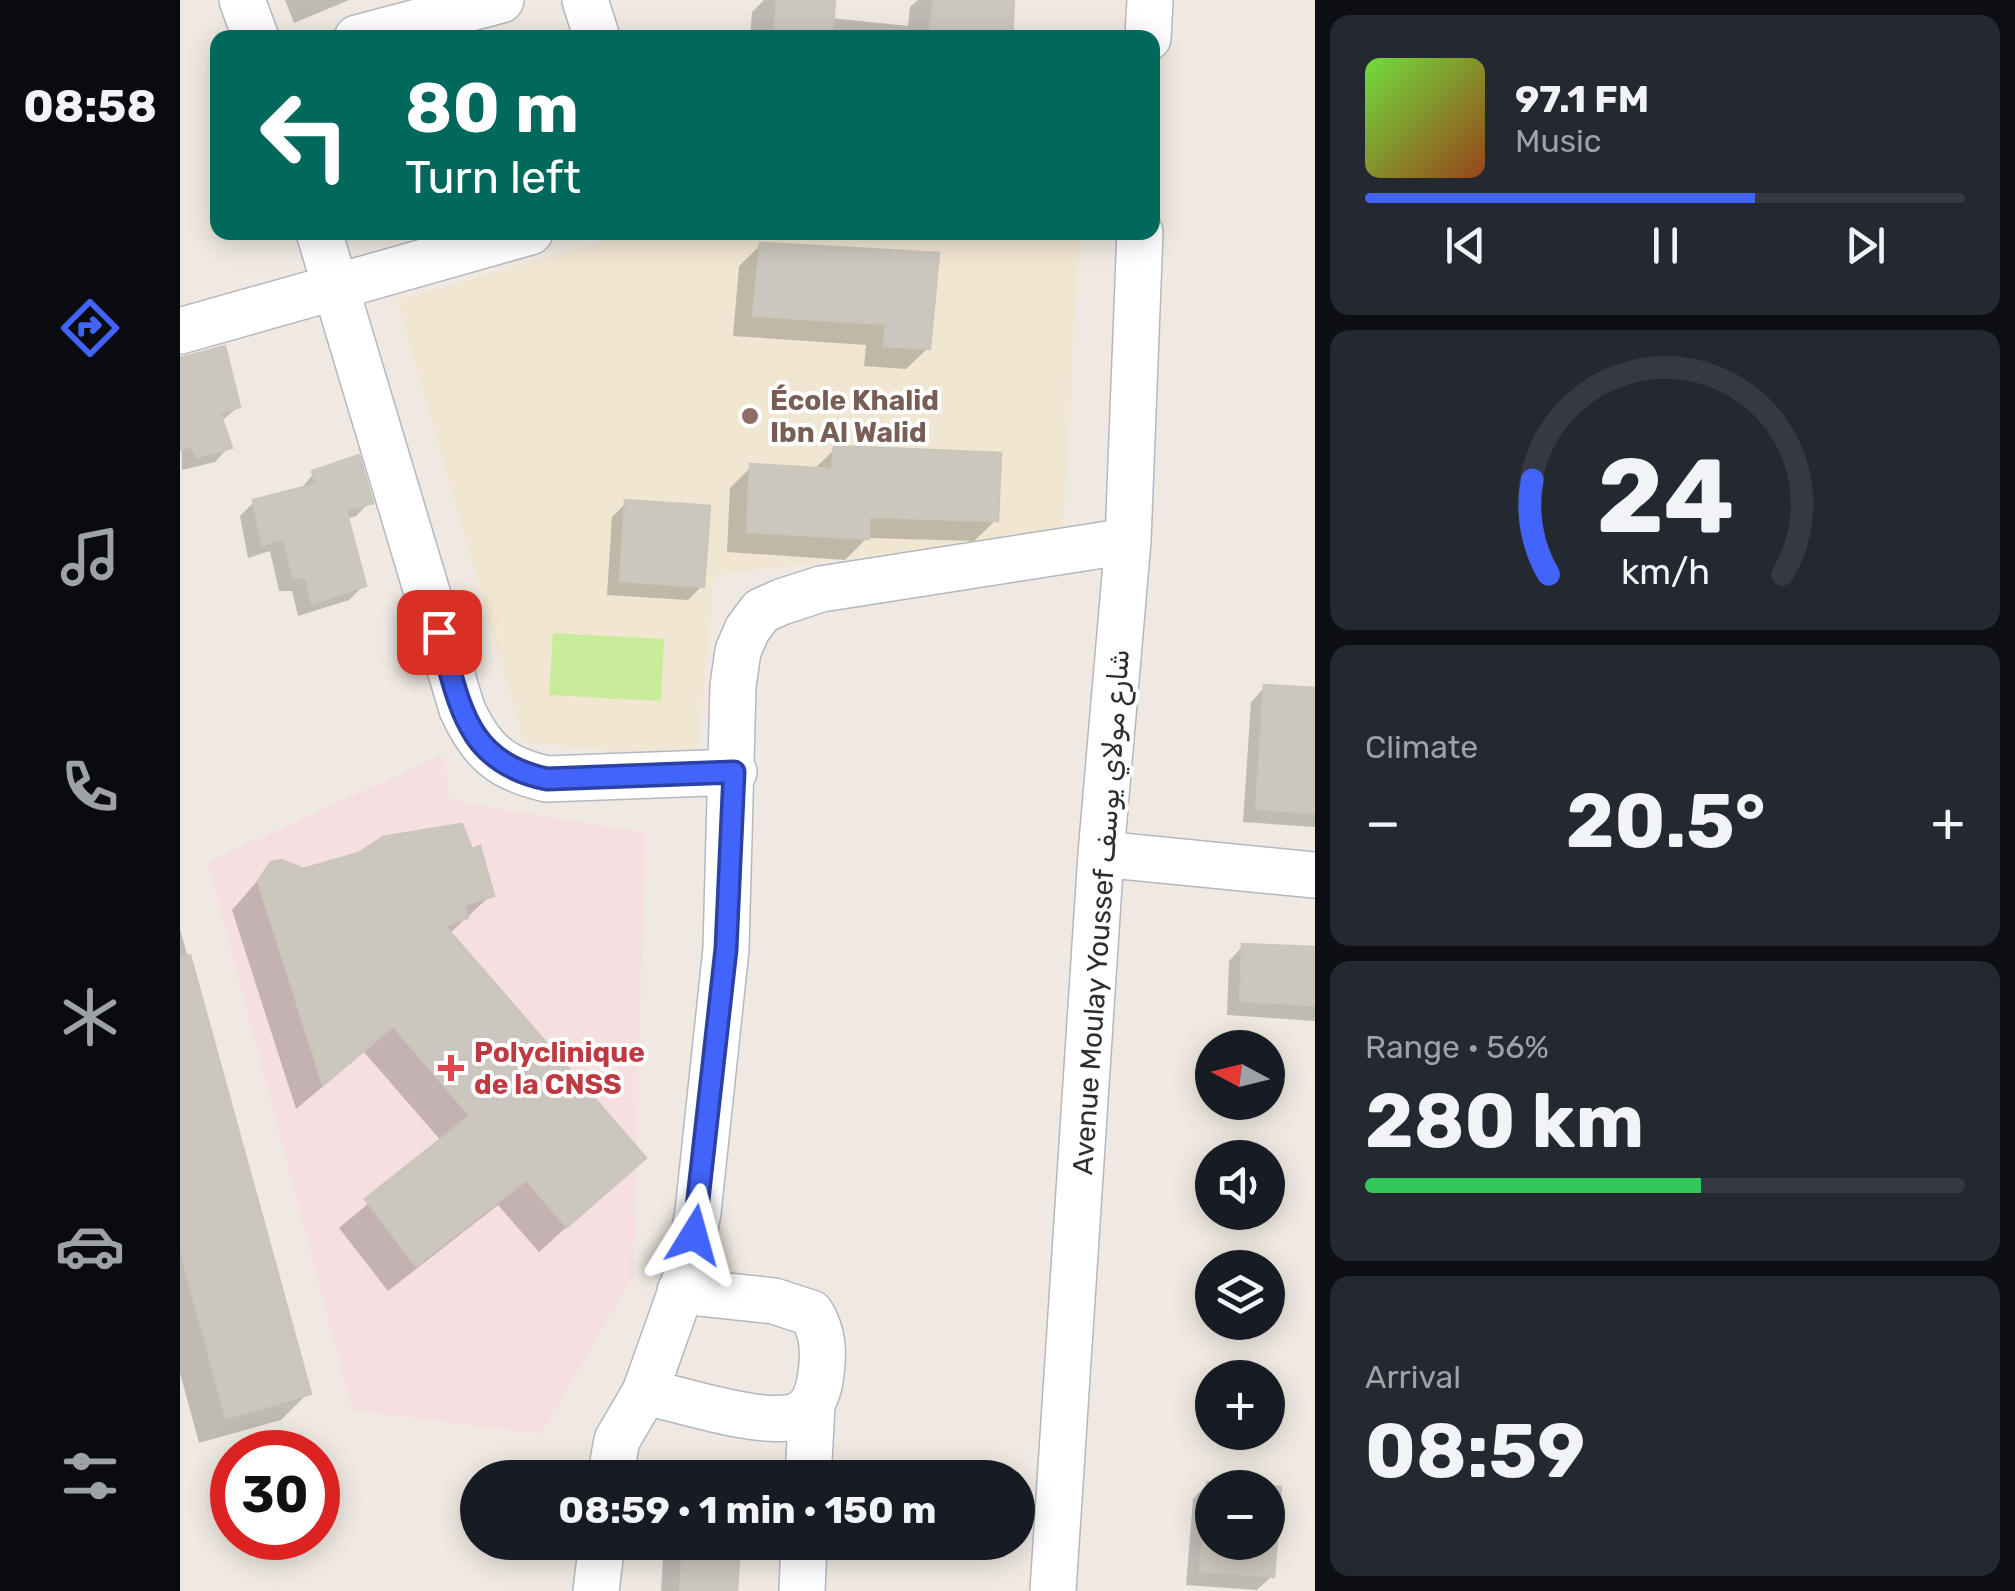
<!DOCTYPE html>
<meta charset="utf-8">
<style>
:root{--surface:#171b24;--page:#242831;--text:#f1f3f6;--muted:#9ea1a6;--line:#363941;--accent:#4264fb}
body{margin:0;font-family:Rubik,Cairo,sans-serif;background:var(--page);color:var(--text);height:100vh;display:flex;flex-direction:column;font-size:38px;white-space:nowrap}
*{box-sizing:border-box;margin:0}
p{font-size:32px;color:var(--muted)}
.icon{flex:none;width:55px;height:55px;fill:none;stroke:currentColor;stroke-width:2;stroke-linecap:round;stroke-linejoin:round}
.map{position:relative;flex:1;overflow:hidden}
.side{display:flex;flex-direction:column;gap:15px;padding:15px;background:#0d0f14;width:700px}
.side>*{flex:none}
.hud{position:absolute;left:30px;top:30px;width:950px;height:210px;border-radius:20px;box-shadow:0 5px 25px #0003;background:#00695c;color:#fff;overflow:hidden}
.needle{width:65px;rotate:277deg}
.controls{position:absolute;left:1015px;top:1030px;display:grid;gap:20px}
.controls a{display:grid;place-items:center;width:90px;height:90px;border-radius:50%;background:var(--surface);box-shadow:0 5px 25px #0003;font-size:50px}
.speed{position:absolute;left:30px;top:1430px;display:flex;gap:20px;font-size:50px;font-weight:700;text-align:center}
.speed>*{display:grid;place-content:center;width:130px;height:130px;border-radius:50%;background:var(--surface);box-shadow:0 5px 25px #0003;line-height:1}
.speed .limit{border:15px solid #d22;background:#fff;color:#111}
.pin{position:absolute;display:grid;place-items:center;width:85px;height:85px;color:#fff;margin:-42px;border-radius:20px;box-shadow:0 5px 15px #0006}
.me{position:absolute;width:110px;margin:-55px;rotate:8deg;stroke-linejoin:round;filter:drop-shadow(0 0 8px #0008)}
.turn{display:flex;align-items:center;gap:35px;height:210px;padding:0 30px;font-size:45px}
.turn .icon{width:130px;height:130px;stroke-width:2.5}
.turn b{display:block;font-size:70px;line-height:85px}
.big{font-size:75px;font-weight:700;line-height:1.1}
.side .tile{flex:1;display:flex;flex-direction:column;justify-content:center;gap:15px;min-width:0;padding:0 35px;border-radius:20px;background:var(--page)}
.side .dial{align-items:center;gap:0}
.dial svg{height:260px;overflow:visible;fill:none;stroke:var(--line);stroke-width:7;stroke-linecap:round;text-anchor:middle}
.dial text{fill:var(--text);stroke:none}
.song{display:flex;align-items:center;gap:30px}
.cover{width:120px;height:120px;border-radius:15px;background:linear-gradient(135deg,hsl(100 70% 55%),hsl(20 70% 35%))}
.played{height:10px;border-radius:5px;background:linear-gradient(90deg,var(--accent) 65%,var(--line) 65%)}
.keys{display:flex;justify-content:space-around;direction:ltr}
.heat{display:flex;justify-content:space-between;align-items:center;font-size:55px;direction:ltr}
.charge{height:15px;border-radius:8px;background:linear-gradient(90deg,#34c759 56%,var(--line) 0)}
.trip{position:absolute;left:280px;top:1460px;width:575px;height:100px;border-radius:50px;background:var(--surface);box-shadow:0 5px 25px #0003;font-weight:700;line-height:100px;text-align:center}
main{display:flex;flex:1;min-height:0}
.dock{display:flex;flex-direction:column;width:180px;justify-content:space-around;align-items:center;background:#090b0e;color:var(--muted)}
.dock .icon{width:70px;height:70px}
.dock .on{color:var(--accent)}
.dock b{font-size:45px;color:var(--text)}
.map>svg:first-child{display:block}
.education{fill:#f0e6d1}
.medical{fill:#f5dfe0}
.pitch{fill:#c9ec9a}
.shadow{fill:#0003}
.building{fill:#cbc7bf;stroke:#cbc5ba;stroke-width:2.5;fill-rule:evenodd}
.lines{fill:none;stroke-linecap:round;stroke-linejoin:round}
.street-casing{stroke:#b4b7c1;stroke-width:48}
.street{stroke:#fff;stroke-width:45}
.route-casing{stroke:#2b41a3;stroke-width:25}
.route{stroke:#4264fb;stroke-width:18}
.education-dot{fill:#8d6e63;stroke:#fff;stroke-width:4}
.health-dot{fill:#e0444e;stroke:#fff;stroke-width:4}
.labels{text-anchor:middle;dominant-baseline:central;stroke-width:8;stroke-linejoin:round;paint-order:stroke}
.education-label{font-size:28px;font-weight:bold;fill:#785e54;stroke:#fff;text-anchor:start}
.street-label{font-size:28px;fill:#2e2e2e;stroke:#fff}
.health-label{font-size:28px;font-weight:bold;fill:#be3a42;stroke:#fff;text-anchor:start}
</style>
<main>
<nav class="dock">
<b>08:58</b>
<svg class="icon on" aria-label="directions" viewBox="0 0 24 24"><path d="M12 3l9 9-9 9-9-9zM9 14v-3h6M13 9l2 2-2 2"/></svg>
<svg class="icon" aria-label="music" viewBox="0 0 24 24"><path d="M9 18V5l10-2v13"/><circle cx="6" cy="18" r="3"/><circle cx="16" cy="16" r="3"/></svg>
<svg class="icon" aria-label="phone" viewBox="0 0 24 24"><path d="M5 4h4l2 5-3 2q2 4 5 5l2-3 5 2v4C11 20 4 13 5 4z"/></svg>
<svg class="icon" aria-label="climate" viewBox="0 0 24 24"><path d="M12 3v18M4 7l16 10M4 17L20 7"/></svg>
<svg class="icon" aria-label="car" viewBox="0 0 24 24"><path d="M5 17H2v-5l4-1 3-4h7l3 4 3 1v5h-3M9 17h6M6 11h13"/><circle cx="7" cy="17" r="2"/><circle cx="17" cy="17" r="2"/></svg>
<svg class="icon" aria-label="filters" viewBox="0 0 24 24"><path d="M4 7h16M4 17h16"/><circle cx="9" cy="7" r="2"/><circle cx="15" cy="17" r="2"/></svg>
</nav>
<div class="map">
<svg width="1135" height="1591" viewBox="0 0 1135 1591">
<rect width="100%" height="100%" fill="#efe9e1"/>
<path class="education" d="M 453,233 L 899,233 L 884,531 L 534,575 L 517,759 L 344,742 L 217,300 Z"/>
<path class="medical" d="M 264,754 L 270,800 L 465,833 L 454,1274 L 361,1434 L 172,1410 L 28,862 Z"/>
<path class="pitch" d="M 373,633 L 484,639 L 481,701 L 369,695 Z"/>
<path class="shadow" d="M 105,0 L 169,0 L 114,23 Z
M 584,0 L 652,0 L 651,18 L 728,26 L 730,7 L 738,0 L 832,0 L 829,38 L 570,38 L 572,12 Z
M 581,245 L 748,348 L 726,369 L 684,366 L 686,345 L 553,336 L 559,266 Z
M 0,361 L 58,407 L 40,422 L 49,447 L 35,462 L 2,470 Z
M 655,449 L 816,520 L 794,541 L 687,538 L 665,560 L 547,552 L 550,488 L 571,467 L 633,470 Z
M 134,473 L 190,502 L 176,516 L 166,519 L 183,586 L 169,600 L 118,616 L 112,591 L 99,591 L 90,551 L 68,558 L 60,516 L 74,502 L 120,490 Z
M 446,503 L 522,586 L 508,600 L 427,595 L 432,517 Z
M 1085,687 L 1135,690 L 1135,827 L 1063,822 L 1071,702 Z
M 92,864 L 311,895 L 269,934 L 463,1158 L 359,1252 L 318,1205 L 208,1291 L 159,1228 L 262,1142 L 184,1052 L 116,1109 L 52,910 Z
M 0,929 L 128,1393 L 101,1420 L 19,1443 L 0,1373 Z
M 1063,946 L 1135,950 L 1135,1021 L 1047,1015 L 1049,961 Z
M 1027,1484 L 1032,1488 L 1032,1542 L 1088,1542 L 1088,1489 L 1098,1490 L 1092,1576 L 1077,1590 L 1006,1585 L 1013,1499 Z
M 484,1542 L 557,1542 L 554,1591 L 481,1591 Z"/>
<path class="building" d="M 597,0 L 655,0 L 652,38 L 594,38 Z
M 754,0 L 834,0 L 832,38 L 749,38 Z
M 580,243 L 759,253 L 750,349 L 704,346 L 706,324 L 573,316 Z
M 45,346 L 60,407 L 40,413 L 52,448 L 17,457 L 11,446 L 0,450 L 0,358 Z
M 654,446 L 821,453 L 818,521 L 689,517 L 689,539 L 567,532 L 570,464 L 652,469 Z
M 179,455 L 193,503 L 166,510 L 186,586 L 132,604 L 126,578 L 113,577 L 104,538 L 82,545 L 73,500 L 136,484 L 132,471 Z
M 445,500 L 530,506 L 524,587 L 440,581 Z
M 1084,685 L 1135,688 L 1135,813 L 1076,809 Z
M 282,824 L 292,849 L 300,846 L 314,896 L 284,905 L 288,918 L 265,926 L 466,1158 L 387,1227 L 346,1180 L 236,1266 L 185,1199 L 290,1116 L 213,1026 L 143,1085 L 78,881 L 91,862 L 102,860 L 123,869 L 179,853 L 203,837 Z
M 1062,944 L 1135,947 L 1135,1005 L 1060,1001 Z
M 10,955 L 131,1394 L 46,1418 L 0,1249 L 0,956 Z
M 1027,1482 L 1101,1487 L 1094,1577 L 1020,1571 ZM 1032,1488 L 1088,1488 L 1088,1542 L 1032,1542 Z
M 503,1542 L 560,1542 L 557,1591 L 500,1591 Z"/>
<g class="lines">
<g class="street-casing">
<path id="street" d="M 62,0 L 76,38
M 405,0 L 417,38
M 177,38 L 321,0
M 968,38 L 970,0
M 139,232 L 282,709 C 301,751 321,769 367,779 L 554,772
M 0,331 L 350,232
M 921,854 L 1135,875
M 465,1392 C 503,1400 577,1425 613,1417 C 633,1412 639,1391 641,1374 C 644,1351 643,1332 631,1313 L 594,1301 L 500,1291
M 430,1478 L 437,1440 L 465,1392 L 506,1277 L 518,1212 L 546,949 L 553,686 L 558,651 L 567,630 L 581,611 L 601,602 L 641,589 L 948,541
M 628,1478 L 632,1406
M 416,1591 L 422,1542
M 622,1591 L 624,1542
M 873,1591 L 921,854 L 948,541 L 960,232"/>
</g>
<use href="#street" class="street"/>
</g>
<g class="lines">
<g class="route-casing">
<path id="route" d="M 259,632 C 280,703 284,762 367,779 L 554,772 L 546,949 L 514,1235"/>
</g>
<use href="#route" class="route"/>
</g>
<circle class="education-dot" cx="570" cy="416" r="10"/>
<path class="health-dot" d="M266 1053h10v10h10v10h-10v10h-10v-10h-10v-10h10z"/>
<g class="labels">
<g class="education-label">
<text x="590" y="400">École Khalid<tspan x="590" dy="32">Ibn Al Walid</tspan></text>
</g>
<g class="street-label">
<text transform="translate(921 912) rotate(-86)">Avenue Moulay Youssef شارع مولاي يوسف</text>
</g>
<g class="health-label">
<text x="294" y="1052">Polyclinique<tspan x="294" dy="32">de la CNSS</tspan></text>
</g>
</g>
</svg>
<div class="controls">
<a><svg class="needle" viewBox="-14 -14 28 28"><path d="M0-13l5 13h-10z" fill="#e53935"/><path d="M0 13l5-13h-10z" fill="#9ea1a6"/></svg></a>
<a><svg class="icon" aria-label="sound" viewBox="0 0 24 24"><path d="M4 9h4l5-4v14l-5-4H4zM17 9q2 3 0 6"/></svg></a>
<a><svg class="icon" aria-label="layers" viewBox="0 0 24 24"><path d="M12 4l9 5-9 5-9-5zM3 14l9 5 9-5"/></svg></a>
<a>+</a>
<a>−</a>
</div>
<div class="speed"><div class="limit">30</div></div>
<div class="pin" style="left:259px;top:632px;background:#d93025"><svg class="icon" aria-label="arrive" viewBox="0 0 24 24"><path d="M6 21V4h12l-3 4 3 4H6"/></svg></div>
<svg class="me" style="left:514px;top:1235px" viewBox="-20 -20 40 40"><path d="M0-17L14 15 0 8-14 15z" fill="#4264fb" stroke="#fff" stroke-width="4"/></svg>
<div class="trip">08:59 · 1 min · 150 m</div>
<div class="hud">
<div class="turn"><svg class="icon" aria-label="left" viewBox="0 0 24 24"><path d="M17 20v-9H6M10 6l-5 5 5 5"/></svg><div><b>80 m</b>Turn left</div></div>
</div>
</div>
<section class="side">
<div class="tile">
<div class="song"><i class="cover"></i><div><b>97.1 FM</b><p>Music</p></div></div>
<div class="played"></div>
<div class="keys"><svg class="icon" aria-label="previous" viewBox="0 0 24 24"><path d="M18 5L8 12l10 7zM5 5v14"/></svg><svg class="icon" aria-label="pause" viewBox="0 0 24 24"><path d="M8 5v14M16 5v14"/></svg><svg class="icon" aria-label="next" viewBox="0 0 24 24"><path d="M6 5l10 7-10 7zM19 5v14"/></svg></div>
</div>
<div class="tile dial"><svg viewBox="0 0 100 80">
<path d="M14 69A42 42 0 1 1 86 69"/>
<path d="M14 69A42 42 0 0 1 9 40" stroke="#4264fb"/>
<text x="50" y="56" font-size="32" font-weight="700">24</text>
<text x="50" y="72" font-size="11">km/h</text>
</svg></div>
<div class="tile"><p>Climate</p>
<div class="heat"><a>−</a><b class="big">20.5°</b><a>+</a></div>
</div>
<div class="tile"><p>Range · 56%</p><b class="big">280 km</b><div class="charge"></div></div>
<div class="tile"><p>Arrival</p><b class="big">08:59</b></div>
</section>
</main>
